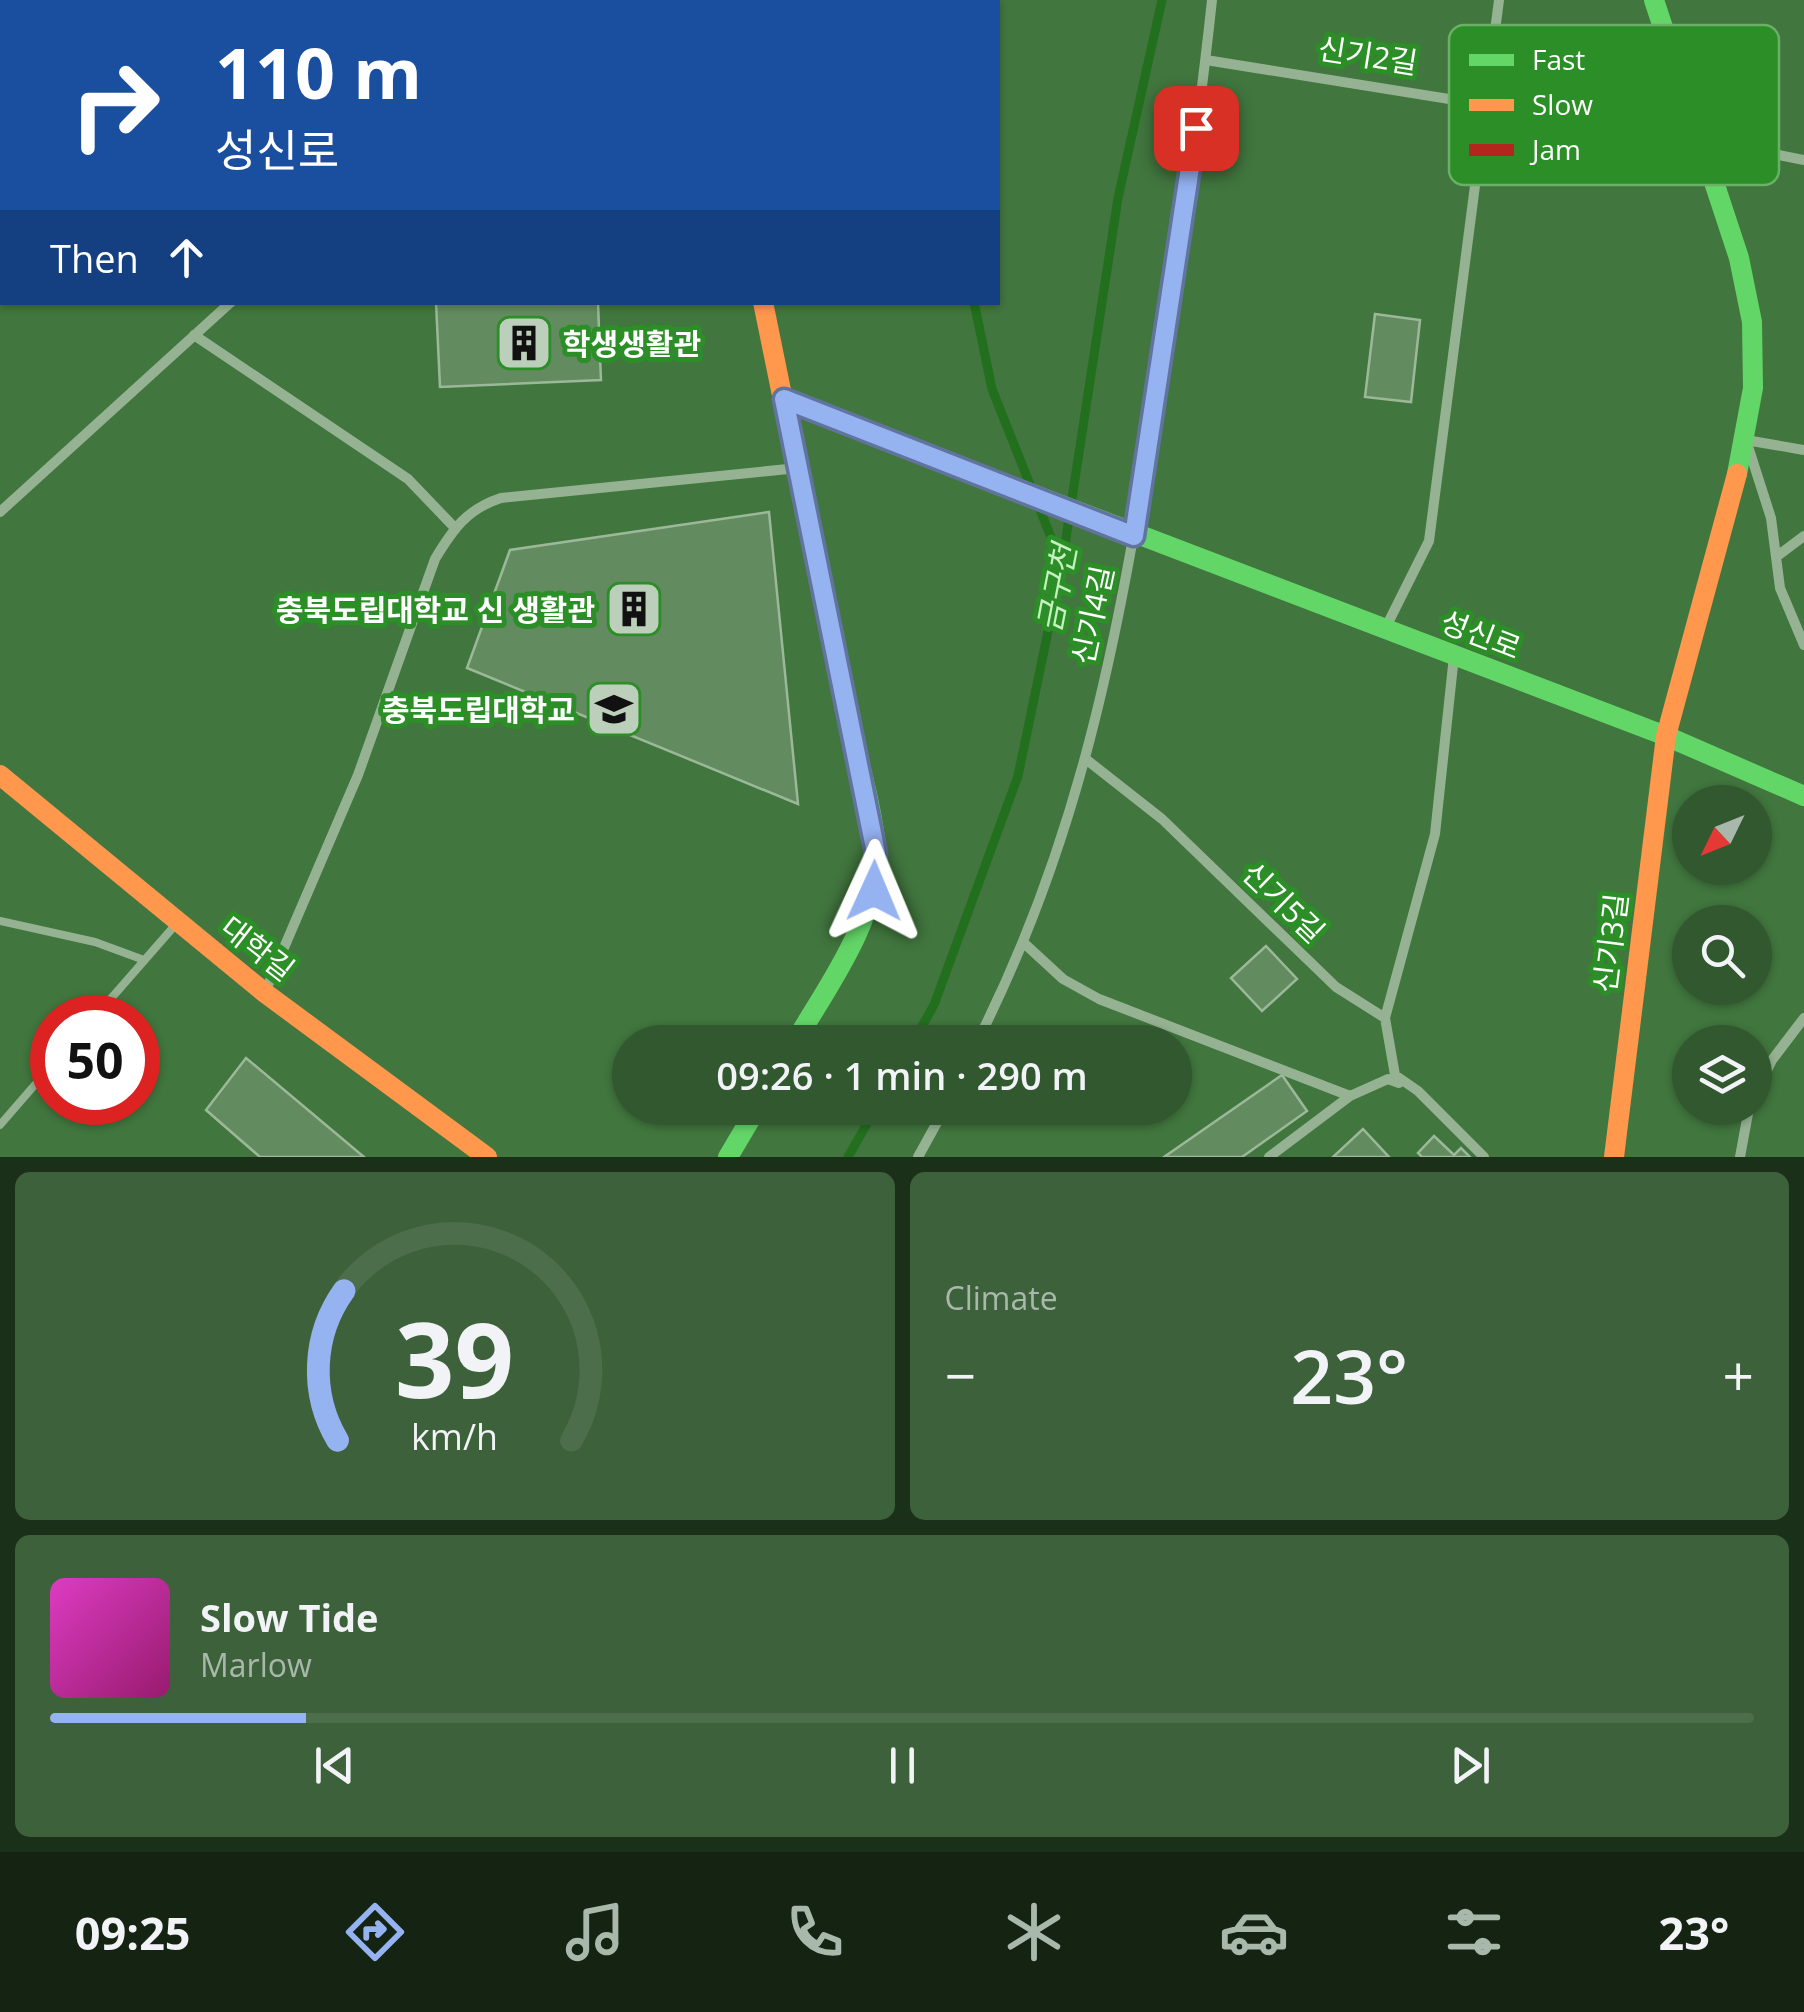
<!DOCTYPE html>
<meta charset="utf-8">
<style>
:root{--surface:#31582e;--page:#3d613a;--text:#f1f3f6;--muted:#a8b8aa;--line:#4c6e4a;--accent:#95b2f1}
body{margin:0;font-family:"Open Sans","Noto Sans KR",sans-serif;background:var(--page);color:var(--text);height:100vh;display:flex;flex-direction:column;font-size:38px;white-space:nowrap}
*{box-sizing:border-box;margin:0}
p{font-size:32px;color:var(--muted)}
.icon{flex:none;width:55px;height:55px;fill:none;stroke:currentColor;stroke-width:2;stroke-linecap:round;stroke-linejoin:round}
.map{position:relative;height:1157px;overflow:hidden}
.drawer{display:flex;flex-direction:column;gap:15px;padding:15px;background:#1b3019;flex:1}
.drawer>*{flex:none}
.guide{position:absolute;left:0px;top:0px;width:1000px;height:305px;box-shadow:0 2px 8px #0004;background:#1a4fa0;color:#fff;overflow:hidden}
.needle{width:65px;rotate:227deg}
.controls{position:absolute;left:1672px;top:785px;display:grid;gap:20px}
.controls a{display:grid;place-items:center;width:100px;height:100px;border-radius:50%;background:var(--surface);box-shadow:0 2px 8px #0004;font-size:50px}
.speed{position:absolute;left:30px;top:995px;display:flex;gap:20px;font-size:50px;font-weight:700;text-align:center}
.speed>*{display:grid;place-content:center;width:130px;height:130px;border-radius:50%;background:var(--surface);box-shadow:0 2px 8px #0004;line-height:1}
.speed .limit{border:15px solid #d22;background:#fff;color:#111}
.pin{position:absolute;display:grid;place-items:center;width:85px;height:85px;color:#fff;margin:-42px;border-radius:20px;box-shadow:0 5px 15px #0006}
.me{position:absolute;width:110px;margin:-55px;rotate:1deg;stroke-linejoin:round;filter:drop-shadow(0 0 8px #0008)}
.turn{display:flex;align-items:center;gap:35px;height:210px;padding:0 50px;font-size:45px}
.turn .icon{width:130px;height:130px;stroke-width:2.5}
.turn b{display:block;font-size:70px;line-height:85px}
.then{display:flex;align-items:center;height:95px;padding:0 50px;background:#0003;gap:20px;font-size:38px}
.big{font-size:75px;font-weight:600;line-height:1.1}
.drawer .widget{flex:1;display:flex;flex-direction:column;justify-content:center;gap:15px;min-width:0;padding:0 35px;border-radius:15px;background:var(--page)}
.drawer .dial{align-items:center;gap:0}
.dial svg{height:260px;overflow:visible;fill:none;stroke:var(--line);stroke-width:7;stroke-linecap:round;text-anchor:middle}
.dial text{fill:var(--text);stroke:none}
.song{display:flex;align-items:center;gap:30px}
.cover{width:120px;height:120px;border-radius:15px;background:linear-gradient(135deg,hsl(310 70% 55%),hsl(320 70% 35%))}
.played{height:10px;border-radius:5px;background:linear-gradient(90deg,var(--accent) 15%,var(--line) 15%)}
.keys{display:flex;justify-content:space-around;direction:ltr}
.heat{display:flex;justify-content:space-between;align-items:center;font-size:55px;direction:ltr}
.drawer .tiles{flex:1;display:grid;gap:15px;grid-template-columns:1fr 1fr}
.widget:last-child{grid-column:span 2}
.trip{position:absolute;left:612px;top:1025px;width:580px;height:100px;border-radius:50px;background:var(--surface);box-shadow:0 2px 8px #0004;font-weight:600;line-height:100px;text-align:center}
.menu{display:flex;height:160px;justify-content:space-around;align-items:center;background:#142312;color:var(--muted)}
.menu .icon{width:70px;height:70px}
.menu .selected{color:var(--accent)}
.menu b{font-size:45px;color:var(--text)}
.map>svg:first-child{display:block}
.lines{fill:none;stroke-linecap:round;stroke-linejoin:round}
.stream{stroke:#226f1e;stroke-width:9}
.building{fill:#638b60;stroke:#9bb999;stroke-width:2.5}
.lane{stroke:#95b392;stroke-width:8}
.street{stroke:#95b392;stroke-width:10}
.fast{stroke:#63d668;stroke-width:20}
.slow{stroke:#ff974d;stroke-width:20}
.jam{stroke:#b3261e;stroke-width:20}
.route-casing{stroke:#61749d;stroke-width:25}
.route{stroke:#95b2f1;stroke-width:18}
.labels{text-anchor:middle;dominant-baseline:central;stroke-width:10;stroke-linejoin:round;paint-order:stroke}
.street-label{font-size:30px;fill:#fff;stroke:#2c8e26}
.poi-label{font-size:30px;font-weight:bold;fill:#fff;stroke:#2c8e26;text-anchor:end}
.water-label{font-size:32px;font-style:italic;fill:#c6f2c2;stroke:#2c8e26}
.key{fill:#2c8e26;stroke:#6bb067;stroke-width:2.5}
.key-label{font-size:28px;fill:#fff}
</style>
<div class="map">
<svg width="1804" height="1157" viewBox="0 0 1804 1157">
<rect width="100%" height="100%" fill="#41763e"/>
<g class="lines">
<path class="stream" d="M 910,0 L 910,2
M 974,302 L 992,389 L 1060,560
M 913,1042 L 934,1005 L 1018,776 L 1062,564 L 1118,198 L 1162,0
M 848,1157 L 876,1108"/>
</g>
<path class="building" d="M 436,302 L 598,302 L 599,329 L 609,329 L 610,356 L 600,357 L 601,380 L 440,387 Z
M 1375,314 L 1420,320 L 1411,402 L 1365,397 Z
M 769,512 L 798,804 L 467,668 L 510,550 Z
M 1266,946 L 1297,979 L 1262,1011 L 1231,978 Z
M 246,1058 L 364,1157 L 260,1157 L 206,1110 Z
M 1282,1075 L 1307,1111 L 1242,1157 L 1164,1157 Z
M 1363,1129 L 1389,1157 L 1333,1157 Z
M 1434,1136 L 1454,1155 L 1461,1148 L 1470,1157 L 1422,1157 L 1418,1153 Z"/>
<g class="lines">
<path class="lane" d="M 0,921 L 95,942 L 144,960
M 94,1018 L 177,923
M 0,1125 L 52,1065"/>
<path class="street" d="M 127,2 L 130,0
M 1206,60 L 1698,139 L 1804,160
M 0,110 L 2,107
M 194,335 L 408,479 L 454,527
M 1804,450 L 1746,440 L 1771,518 L 1780,588 L 1804,645
M 0,512 L 231,302
M 1776,557 L 1804,536
M 1385,629 L 1429,541 L 1499,0
M 1087,760 L 1162,819 L 1336,987 L 1385,1018 L 1395,1075 L 1418,1091 L 1484,1157
M 1025,944 L 1063,979 L 1099,999 L 1350,1096
M 265,992 L 358,775 L 435,559 C 453,529 467,509 501,498 L 798,468
M 1385,1018 L 1435,834 L 1454,656
M 977,1042 C 1080,839 1117,642 1153,420 C 1176,280 1197,141 1212,0
M 1755,1095 L 1772,1060 L 1804,1018
M 918,1157 L 945,1108
M 1269,1157 L 1350,1096 L 1388,1079 L 1399,1083
M 1740,1157 L 1749,1108"/>
<path class="fast" d="M 1654,0 L 1739,258 L 1752,322 L 1753,388 L 1737,474
M 784,399 L 1666,736 L 1804,796
M 795,1042 C 827,987 877,921 876,854 C 875,812 854,747 845,704
M 728,1157 L 757,1108"/>
<path class="slow" d="M 763,302 L 845,704
M 0,775 L 265,993 L 487,1157
M 1614,1157 L 1666,736 L 1737,474"/>
<path class="jam" d="M 643,0 L 644,2"/>
</g>
<g class="lines">
<g class="route-casing">
<path id="route" d="M 874,891 L 876,853 L 784,399 L 1134,536 L 1196,128"/>
</g>
<use href="#route" class="route"/>
</g>
<defs>
<g id="building-square" transform="scale(2.875)"><rect x="-9" y="-9" width="18" height="18" rx="4" fill="#bccfbb" stroke="#2c8e26"/><path d="M-4-6H4V6H1V3H-1V6H-4ZM-2.5-4.3h1.7v1.8h-1.7ZM.8-4.3h1.7v1.8H.8ZM-2.5-1h1.7V.8h-1.7ZM.8-1h1.7V.8H.8Z" fill="#111"/></g>
<g id="university-square" transform="scale(2.875)"><rect x="-9" y="-9" width="18" height="18" rx="4" fill="#bccfbb" stroke="#2c8e26"/><path d="M0-5L7-2L0 1L-7-2ZM-4 1L0 2.5L4 1V4Q0 6-4 4Z" fill="#111"/></g>
</defs>
<g fill-rule="evenodd">
<use href="#building-square" x="524" y="343"/>
<use href="#building-square" x="634" y="609"/>
<use href="#university-square" x="614" y="709"/>
</g>
<g class="labels">
<g class="street-label">
<text transform="translate(1368 55) rotate(9)">신기2길</text>
<text transform="translate(1092 615) rotate(-78)">신기4길</text>
<text transform="translate(1481 634) rotate(21)">성신로</text>
<text transform="translate(1284 902) rotate(44)">신기5길</text>
<text transform="translate(1610 943) rotate(-83)">신기3길</text>
<text transform="translate(258 948) rotate(38)">대학길</text>
</g>
<g class="poi-label">
<text x="563" y="343" text-anchor="start">학생생활관</text>
<text x="595" y="609">충북도립대학교 신 생활관</text>
<text x="575" y="709">충북도립대학교</text>
</g>
<g class="water-label">
<text transform="translate(1056 588) rotate(-79)">금구천</text>
</g>
</g>
<rect x="1449" y="25" width="330" height="160" rx="15" class="key"/>
<rect x="1469" y="54" width="45" height="12" fill="#63d668"/>
<rect x="1469" y="99" width="45" height="12" fill="#ff974d"/>
<rect x="1469" y="144" width="45" height="12" fill="#b3261e"/>
<g class="key-label">
<text x="1532" y="70">Fast</text>
<text x="1532" y="115">Slow</text>
<text x="1532" y="160">Jam</text>
</g>
</svg>
<div class="controls">
<a><svg class="needle" viewBox="-14 -14 28 28"><path d="M0-13l5 13h-10z" fill="#e53935"/><path d="M0 13l5-13h-10z" fill="#a8b8aa"/></svg></a>
<a><svg class="icon" aria-label="search" viewBox="0 0 24 24"><circle cx="10" cy="10" r="6"/><path d="M15 15l6 6"/></svg></a>
<a><svg class="icon" aria-label="layers" viewBox="0 0 24 24"><path d="M12 4l9 5-9 5-9-5zM3 14l9 5 9-5"/></svg></a>
</div>
<div class="speed"><div class="limit">50</div></div>
<div class="pin" style="left:1196px;top:128px;background:#d93025"><svg class="icon" aria-label="arrive" viewBox="0 0 24 24"><path d="M6 21V4h12l-3 4 3 4H6"/></svg></div>
<svg class="me" style="left:874px;top:891px" viewBox="-20 -20 40 40"><path d="M0-17L14 15 0 8-14 15z" fill="#95b2f1" stroke="#fff" stroke-width="4"/></svg>
<div class="trip">09:26 · 1 min · 290 m</div>
<div class="guide">
<div class="turn"><svg class="icon" aria-label="right" viewBox="0 0 24 24"><path d="M7 20v-9h11M14 6l5 5-5 5"/></svg><div><b>110 m</b>성신로</div></div>
<div class="then">Then<svg class="icon" aria-label="ahead" viewBox="0 0 24 24"><path d="M12 20V5M6 11l6-6 6 6"/></svg></div>
</div>
</div>
<section class="drawer">
<div class="tiles">
<div class="widget dial"><svg viewBox="0 0 100 80">
<path d="M14 69A42 42 0 1 1 86 69"/>
<path d="M14 69A42 42 0 0 1 16 23" stroke="#95b2f1"/>
<text x="50" y="56" font-size="32" font-weight="700">39</text>
<text x="50" y="72" font-size="11">km/h</text>
</svg></div>
<div class="widget"><p>Climate</p>
<div class="heat"><a>−</a><b class="big">23°</b><a>+</a></div>
</div>
<div class="widget">
<div class="song"><i class="cover"></i><div><b>Slow Tide</b><p>Marlow</p></div></div>
<div class="played"></div>
<div class="keys"><svg class="icon" aria-label="previous" viewBox="0 0 24 24"><path d="M18 5L8 12l10 7zM5 5v14"/></svg><svg class="icon" aria-label="pause" viewBox="0 0 24 24"><path d="M8 5v14M16 5v14"/></svg><svg class="icon" aria-label="next" viewBox="0 0 24 24"><path d="M6 5l10 7-10 7zM19 5v14"/></svg></div>
</div>
</div>
</section>
<nav class="menu">
<b>09:25</b>
<svg class="icon selected" aria-label="directions" viewBox="0 0 24 24"><path d="M12 3l9 9-9 9-9-9zM9 14v-3h6M13 9l2 2-2 2"/></svg>
<svg class="icon" aria-label="music" viewBox="0 0 24 24"><path d="M9 18V5l10-2v13"/><circle cx="6" cy="18" r="3"/><circle cx="16" cy="16" r="3"/></svg>
<svg class="icon" aria-label="phone" viewBox="0 0 24 24"><path d="M5 4h4l2 5-3 2q2 4 5 5l2-3 5 2v4C11 20 4 13 5 4z"/></svg>
<svg class="icon" aria-label="climate" viewBox="0 0 24 24"><path d="M12 3v18M4 7l16 10M4 17L20 7"/></svg>
<svg class="icon" aria-label="car" viewBox="0 0 24 24"><path d="M5 17H2v-5l4-1 3-4h7l3 4 3 1v5h-3M9 17h6M6 11h13"/><circle cx="7" cy="17" r="2"/><circle cx="17" cy="17" r="2"/></svg>
<svg class="icon" aria-label="filters" viewBox="0 0 24 24"><path d="M4 7h16M4 17h16"/><circle cx="9" cy="7" r="2"/><circle cx="15" cy="17" r="2"/></svg>
<b>23°</b>
</nav>
